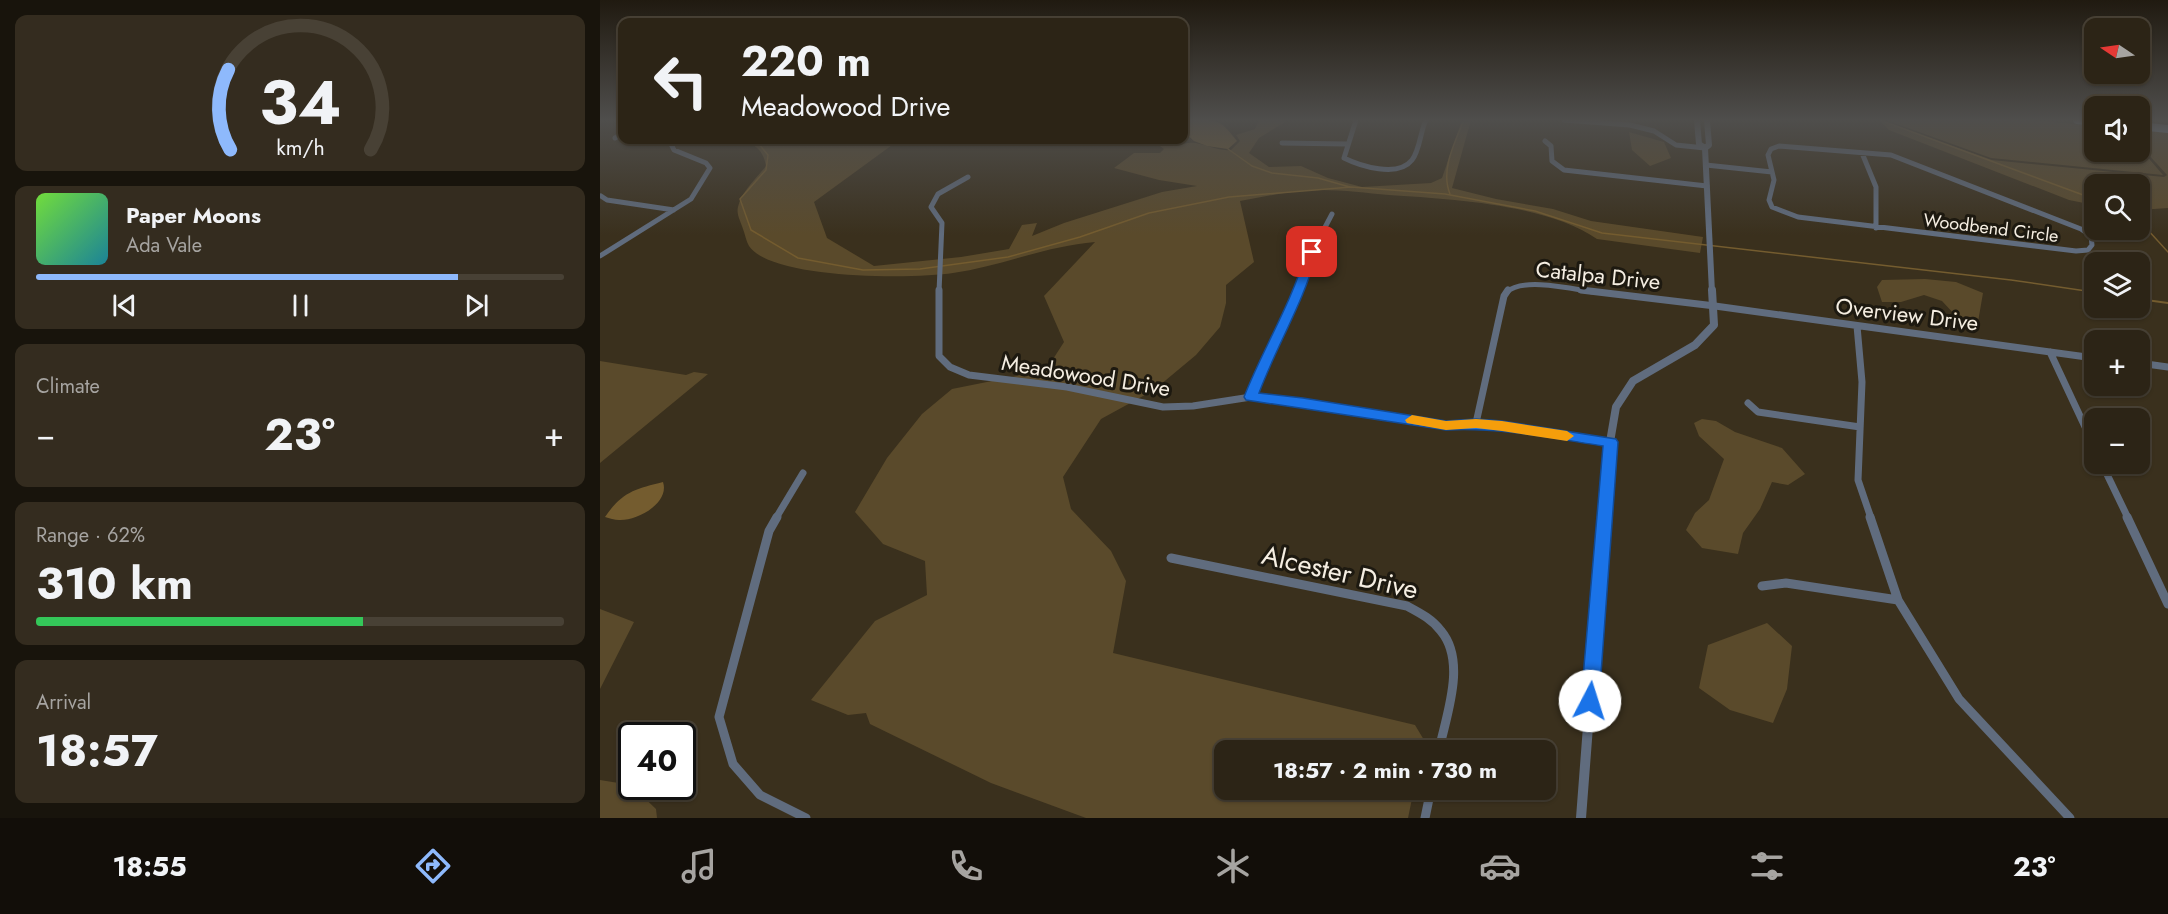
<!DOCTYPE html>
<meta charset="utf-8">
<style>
:root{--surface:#2c2416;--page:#342c1f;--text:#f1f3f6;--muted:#a6a4a1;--line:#484135;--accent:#8eb9fc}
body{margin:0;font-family:Jost,sans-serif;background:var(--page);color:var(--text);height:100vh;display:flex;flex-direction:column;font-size:22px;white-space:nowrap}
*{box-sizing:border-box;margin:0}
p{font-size:20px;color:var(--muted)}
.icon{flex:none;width:33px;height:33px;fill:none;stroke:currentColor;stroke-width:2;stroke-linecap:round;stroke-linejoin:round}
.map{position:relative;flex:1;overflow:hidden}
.details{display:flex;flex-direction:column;gap:15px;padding:15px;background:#18140c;width:600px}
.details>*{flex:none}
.guide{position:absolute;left:18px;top:18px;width:570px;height:126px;border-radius:12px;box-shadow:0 2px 4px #0004,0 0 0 2px var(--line);background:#2c2416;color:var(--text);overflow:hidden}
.needle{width:39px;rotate:283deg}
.buttons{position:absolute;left:1484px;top:18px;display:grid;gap:12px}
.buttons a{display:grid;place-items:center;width:66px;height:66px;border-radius:12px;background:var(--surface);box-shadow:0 2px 4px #0004,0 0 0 2px var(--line);font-size:30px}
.speed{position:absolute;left:18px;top:722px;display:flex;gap:12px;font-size:30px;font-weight:700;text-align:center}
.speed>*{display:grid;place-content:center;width:78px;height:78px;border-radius:50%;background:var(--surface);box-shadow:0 2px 4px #0004,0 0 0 2px var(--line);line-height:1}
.speed .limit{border:3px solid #111;border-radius:9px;background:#fff;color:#111}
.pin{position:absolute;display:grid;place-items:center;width:51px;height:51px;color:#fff;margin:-26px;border-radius:12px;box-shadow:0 3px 9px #0006}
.me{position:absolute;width:66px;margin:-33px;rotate:5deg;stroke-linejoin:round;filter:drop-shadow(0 0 4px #0008)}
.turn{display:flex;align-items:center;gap:21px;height:126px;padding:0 24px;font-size:27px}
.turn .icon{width:78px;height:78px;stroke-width:2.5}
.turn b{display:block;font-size:42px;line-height:51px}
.big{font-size:45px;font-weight:700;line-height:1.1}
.details .widget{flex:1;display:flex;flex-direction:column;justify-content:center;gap:9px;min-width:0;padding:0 21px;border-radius:12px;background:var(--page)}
.details .dial{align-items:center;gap:0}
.dial svg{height:156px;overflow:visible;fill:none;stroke:var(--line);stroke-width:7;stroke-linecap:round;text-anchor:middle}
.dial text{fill:var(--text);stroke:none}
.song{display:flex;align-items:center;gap:18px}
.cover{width:72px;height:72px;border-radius:9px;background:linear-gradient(135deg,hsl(100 70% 55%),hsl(190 70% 35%))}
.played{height:6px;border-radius:3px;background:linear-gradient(90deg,var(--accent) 80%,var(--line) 80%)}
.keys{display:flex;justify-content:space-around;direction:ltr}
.heat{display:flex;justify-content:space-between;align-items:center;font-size:33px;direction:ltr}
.charge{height:9px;border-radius:4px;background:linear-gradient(90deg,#34c759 62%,var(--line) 0)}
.trip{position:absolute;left:614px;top:740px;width:342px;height:60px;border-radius:12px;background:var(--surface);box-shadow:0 2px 4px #0004,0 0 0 2px var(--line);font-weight:700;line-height:60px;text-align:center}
.menu{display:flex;height:96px;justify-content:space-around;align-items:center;background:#120e09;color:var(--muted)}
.menu .icon{width:42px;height:42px}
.menu .on{color:var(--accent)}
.menu b{font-size:27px;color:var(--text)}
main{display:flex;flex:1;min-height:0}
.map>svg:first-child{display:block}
.green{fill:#5a4a2b}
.water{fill:#745c2f}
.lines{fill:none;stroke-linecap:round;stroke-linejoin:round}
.stream-far1{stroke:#745c2f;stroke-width:1.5}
.stream{stroke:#745c2f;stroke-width:2}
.minor-far2{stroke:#606c7e;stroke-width:5}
.minor-far1{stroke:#606c7e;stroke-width:7}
.minor{stroke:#606c7e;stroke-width:9}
.tertiary-far2{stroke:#606c7e;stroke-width:6}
.tertiary-far1{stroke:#606c7e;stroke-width:8}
.tertiary{stroke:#606c7e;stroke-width:10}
.primary{stroke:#8da4c9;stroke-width:8}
.route{fill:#1a73e8;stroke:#114b97;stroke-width:1.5}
.slow{fill:#f59e0b}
.labels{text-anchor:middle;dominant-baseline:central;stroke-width:6;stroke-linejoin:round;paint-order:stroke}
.far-street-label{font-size:18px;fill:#f5eee2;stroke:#1d1910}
.street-label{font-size:22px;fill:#f5eee2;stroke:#1d1910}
.near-street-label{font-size:27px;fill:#f5eee2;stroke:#1d1910}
</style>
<main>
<section class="details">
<div class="widget dial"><svg viewBox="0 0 100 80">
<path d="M14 69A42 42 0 1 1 86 69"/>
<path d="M14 69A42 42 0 0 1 13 28" stroke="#8eb9fc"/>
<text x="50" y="56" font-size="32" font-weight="700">34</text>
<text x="50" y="72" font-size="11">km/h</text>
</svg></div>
<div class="widget">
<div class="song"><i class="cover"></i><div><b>Paper Moons</b><p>Ada Vale</p></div></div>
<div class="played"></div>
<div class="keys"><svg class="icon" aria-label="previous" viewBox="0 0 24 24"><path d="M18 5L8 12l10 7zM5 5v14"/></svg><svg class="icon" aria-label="pause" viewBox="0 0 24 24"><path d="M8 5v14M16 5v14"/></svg><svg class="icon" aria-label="next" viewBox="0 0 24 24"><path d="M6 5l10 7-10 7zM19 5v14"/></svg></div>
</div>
<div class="widget"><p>Climate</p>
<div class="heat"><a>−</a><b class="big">23°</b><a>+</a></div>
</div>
<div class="widget"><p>Range · 62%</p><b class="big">310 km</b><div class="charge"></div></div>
<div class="widget"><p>Arrival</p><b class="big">18:57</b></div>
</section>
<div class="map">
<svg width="1568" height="818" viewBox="0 0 1568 818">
<rect width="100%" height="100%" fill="#3a301d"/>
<path class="green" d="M 659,120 L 684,120 L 685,122 L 659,138 L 649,153 L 669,167 L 701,166 L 728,178 L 762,187 L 831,183 L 842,178 L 862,120 L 871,120 L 852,188 L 896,199 L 953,209 L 991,221 L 1103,237 L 1100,253 L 997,239 C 946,204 850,199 789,195 C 767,193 744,190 721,190 C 694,190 667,196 640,201 L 654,262 L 626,285 L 626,303 L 620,327 L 596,355 L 554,390 L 501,419 L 463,477 L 471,509 L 511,551 L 526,581 L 513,653 L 815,725 L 824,740 L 822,750 L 624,750 L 624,789 L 814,789 L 808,818 L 486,818 L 391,783 L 270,724 L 266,713 L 248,715 L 211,700 L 275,621 L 327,595 L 325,561 L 283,544 L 255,512 L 287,458 L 322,414 L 352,389 L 446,370 L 464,342 L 444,296 L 495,242 C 446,246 401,266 353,273 C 314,279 172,280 149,246 C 146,241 145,234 143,229 C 141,222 136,214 138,207 C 141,192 157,178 166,166 C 163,150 156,145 142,140 L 299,140 L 214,202 L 227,238 L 274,266 L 361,257 L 409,249 L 422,225 L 437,223 L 432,236 L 464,223 L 562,192 L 597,186 L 559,180 L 514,168 L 534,153 L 560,153 L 564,149 L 552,140 L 577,140 L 584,144 C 598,139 615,152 631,150 L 640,141 L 636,135 L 655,129 Z
M 1279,120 L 1392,160 L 1564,177 L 1567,175 L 1539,144 L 1539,129 L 1568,132 L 1568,208 L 1539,210 L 1539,184 L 1494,184 L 1494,205 L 1469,200 L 1289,130 Z
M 1286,120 L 1432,120 L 1494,126 L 1494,152 L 1539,152 L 1539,147 L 1563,175 L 1391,158 Z
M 1029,132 L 1064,142 L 1071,158 L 1050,166 L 1032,150 Z
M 1325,279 L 1356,282 L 1383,293 L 1378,322 L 1355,315 L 1342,301 L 1324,295 L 1301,302 L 1282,302 L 1277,287 L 1282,280 Z
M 0,361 L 86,375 L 94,372 L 108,374 L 0,463 Z
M 1102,419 L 1116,421 L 1135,432 L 1182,448 L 1205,474 L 1188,485 L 1172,482 L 1160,509 L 1143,533 L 1138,554 L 1102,548 L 1086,530 L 1095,513 L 1109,500 L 1124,459 L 1099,436 L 1094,423 Z
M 0,609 L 34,622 L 0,689 Z
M 1167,623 L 1192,646 L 1187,689 L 1173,723 L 1130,710 L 1099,688 L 1108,645 Z
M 0,780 L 31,785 L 56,809 L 57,818 L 0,818 Z"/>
<path class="water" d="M 590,120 C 618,120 619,118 637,141 L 628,149 L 607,146 L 594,141 L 584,132 L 584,123 Z
M 63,482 C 70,503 37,521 19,520 C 15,520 9,518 5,517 C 22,492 35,489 63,482 Z"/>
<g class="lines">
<path class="stream-far1" d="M 1280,120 L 1494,199
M 148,140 L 158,143 L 168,155 L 166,170 L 140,199 L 151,230 L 198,258 L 263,270 L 320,269 L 408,257 L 480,237 L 549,213 L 629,197 L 751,187 L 845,194 L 935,211 L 1002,233 L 1411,280 L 1493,292
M 628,149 L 652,166 L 672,173 L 718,178 L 750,187
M 850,194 C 840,170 855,142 864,120
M 1539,224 L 1547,229 L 1568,252"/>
<path class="stream" d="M 1483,290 L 1494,292
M 1539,299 L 1568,303"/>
<path class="minor-far2" d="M 756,120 L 744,158 C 760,166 798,178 812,160 C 820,150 820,132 826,120
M 964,120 L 1030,125 L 1054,131 L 1076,145 L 1105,148
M 15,138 L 22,134
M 945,141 L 951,146 L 952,161 L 964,170 L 1107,186
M 682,143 L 747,144
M 1179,146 L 1291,155 L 1481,229 L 1491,236 L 1492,245 L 1488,250 L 1476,251 L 1198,217 L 1172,207 L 1169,200 L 1174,180 L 1168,155 L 1171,149 Z
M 1262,153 L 1276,187 L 1276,228
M 1106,165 L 1172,172
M 1,196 L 7,200 L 74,210
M 0,256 L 91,199 L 110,168 L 106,163 L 74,150 L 69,140
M 339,292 L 342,223 L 331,207 L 338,194 L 368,177
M 699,292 L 712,252 L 732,214
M 907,292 C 922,277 973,289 993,292"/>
<path class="minor-far1" d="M 339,290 L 339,356 L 350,367 L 369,375 L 467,387 L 563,407 L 593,406 L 651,397 L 703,402 L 846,425 L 876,423 L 1010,442
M 981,290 L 1115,306 L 1494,358
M 1257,326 L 1262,382 L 1258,480 L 1271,518
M 1450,352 L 1494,446
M 1539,363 L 1568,367
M 651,397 L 666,357 L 700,290
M 1148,403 L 1158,412 L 1260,427
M 876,423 L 904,296 L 908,290
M 1502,464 L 1528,518
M 176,518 L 203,473"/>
<path class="minor" d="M 177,517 L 169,531 L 119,717 L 133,764 L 160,795 L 206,818
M 1270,517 L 1298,600 L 1359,699 L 1470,818
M 1527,517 L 1568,604
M 571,558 L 807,606 C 820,613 832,619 841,631 C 867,662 846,716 839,750
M 1162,586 L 1186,583 L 1298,600
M 825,818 L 831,789"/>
<path class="tertiary-far2" d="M 1097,120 L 1099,144 L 1105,148 L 1112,292
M 1105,148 L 1109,145 L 1107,120"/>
<path class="tertiary-far1" d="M 1004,518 L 1010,442 L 1016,407 L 1033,381 L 1095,345 L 1114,325 L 1112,290"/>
<path class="tertiary" d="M 981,818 L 1004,517"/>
<path class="primary" d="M 1477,120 L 1494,122
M 1539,126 L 1568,129"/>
</g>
<linearGradient id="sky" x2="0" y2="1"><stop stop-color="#201a10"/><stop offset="0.51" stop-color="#4f4e4c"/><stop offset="1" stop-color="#4f4e4c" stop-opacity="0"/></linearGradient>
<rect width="1568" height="235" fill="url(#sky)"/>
<path class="route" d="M 712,249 L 717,252 C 704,302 677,345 659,393 L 703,398 L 846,421 L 876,419 L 902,421 L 1016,439 L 1018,442 L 999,701 L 996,707 L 990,709 L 983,707 L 981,701 L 1003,446 C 951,438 899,427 846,430 L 646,400 L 644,397 C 663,348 692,303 706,252 Z"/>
<path class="slow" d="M 812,415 L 846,421 L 876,419 L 902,421 L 967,431 L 974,436 L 967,441 L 902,431 L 876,428 L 846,430 L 807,423 L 805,420 Z"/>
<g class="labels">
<g class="far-street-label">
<text transform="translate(1391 228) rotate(7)">Woodbend Circle</text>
</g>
<g class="street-label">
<text transform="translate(998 275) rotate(6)">Catalpa Drive</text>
<text transform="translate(1307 314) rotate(7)">Overview Drive</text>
<text transform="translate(486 375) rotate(9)">Meadowood Drive</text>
</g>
<g class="near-street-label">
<text transform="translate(740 572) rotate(13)">Alcester Drive</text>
</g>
</g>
</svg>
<div class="buttons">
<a><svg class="needle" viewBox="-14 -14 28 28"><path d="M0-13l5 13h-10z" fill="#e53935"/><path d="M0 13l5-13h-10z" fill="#a6a4a1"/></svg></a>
<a><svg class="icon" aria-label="sound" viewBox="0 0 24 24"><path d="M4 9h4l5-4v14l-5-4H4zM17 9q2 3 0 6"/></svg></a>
<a><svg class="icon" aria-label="search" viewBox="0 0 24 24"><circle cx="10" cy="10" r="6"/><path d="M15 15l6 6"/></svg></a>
<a><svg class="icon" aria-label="layers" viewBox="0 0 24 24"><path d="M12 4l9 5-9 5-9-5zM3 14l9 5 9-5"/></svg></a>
<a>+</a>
<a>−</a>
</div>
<div class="speed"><div class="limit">40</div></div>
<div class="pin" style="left:712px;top:252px;background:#d93025"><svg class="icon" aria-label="arrive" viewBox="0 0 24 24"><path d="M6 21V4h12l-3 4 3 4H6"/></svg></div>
<svg class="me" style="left:990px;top:701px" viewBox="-20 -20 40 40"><circle r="19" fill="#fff"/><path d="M0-13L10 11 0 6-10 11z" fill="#1a73e8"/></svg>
<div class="trip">18:57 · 2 min · 730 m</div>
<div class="guide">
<div class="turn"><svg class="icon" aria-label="left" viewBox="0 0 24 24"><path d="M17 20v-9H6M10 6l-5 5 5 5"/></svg><div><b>220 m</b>Meadowood Drive</div></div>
</div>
</div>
</main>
<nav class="menu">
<b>18:55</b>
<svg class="icon on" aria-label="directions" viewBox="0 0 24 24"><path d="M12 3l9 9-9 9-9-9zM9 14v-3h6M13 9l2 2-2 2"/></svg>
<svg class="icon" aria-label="music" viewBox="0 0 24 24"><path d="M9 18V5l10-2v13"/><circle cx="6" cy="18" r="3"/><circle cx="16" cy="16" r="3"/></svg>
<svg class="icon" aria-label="phone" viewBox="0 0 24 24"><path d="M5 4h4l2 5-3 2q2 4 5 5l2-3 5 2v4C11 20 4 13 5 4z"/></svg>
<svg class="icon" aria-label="climate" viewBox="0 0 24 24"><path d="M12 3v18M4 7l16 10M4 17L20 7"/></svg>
<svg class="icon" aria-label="car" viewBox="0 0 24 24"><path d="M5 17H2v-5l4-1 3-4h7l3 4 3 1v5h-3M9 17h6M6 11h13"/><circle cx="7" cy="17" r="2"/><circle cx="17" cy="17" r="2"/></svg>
<svg class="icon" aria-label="filters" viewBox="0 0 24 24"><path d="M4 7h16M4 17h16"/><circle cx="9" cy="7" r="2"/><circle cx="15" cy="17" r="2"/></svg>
<b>23°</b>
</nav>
